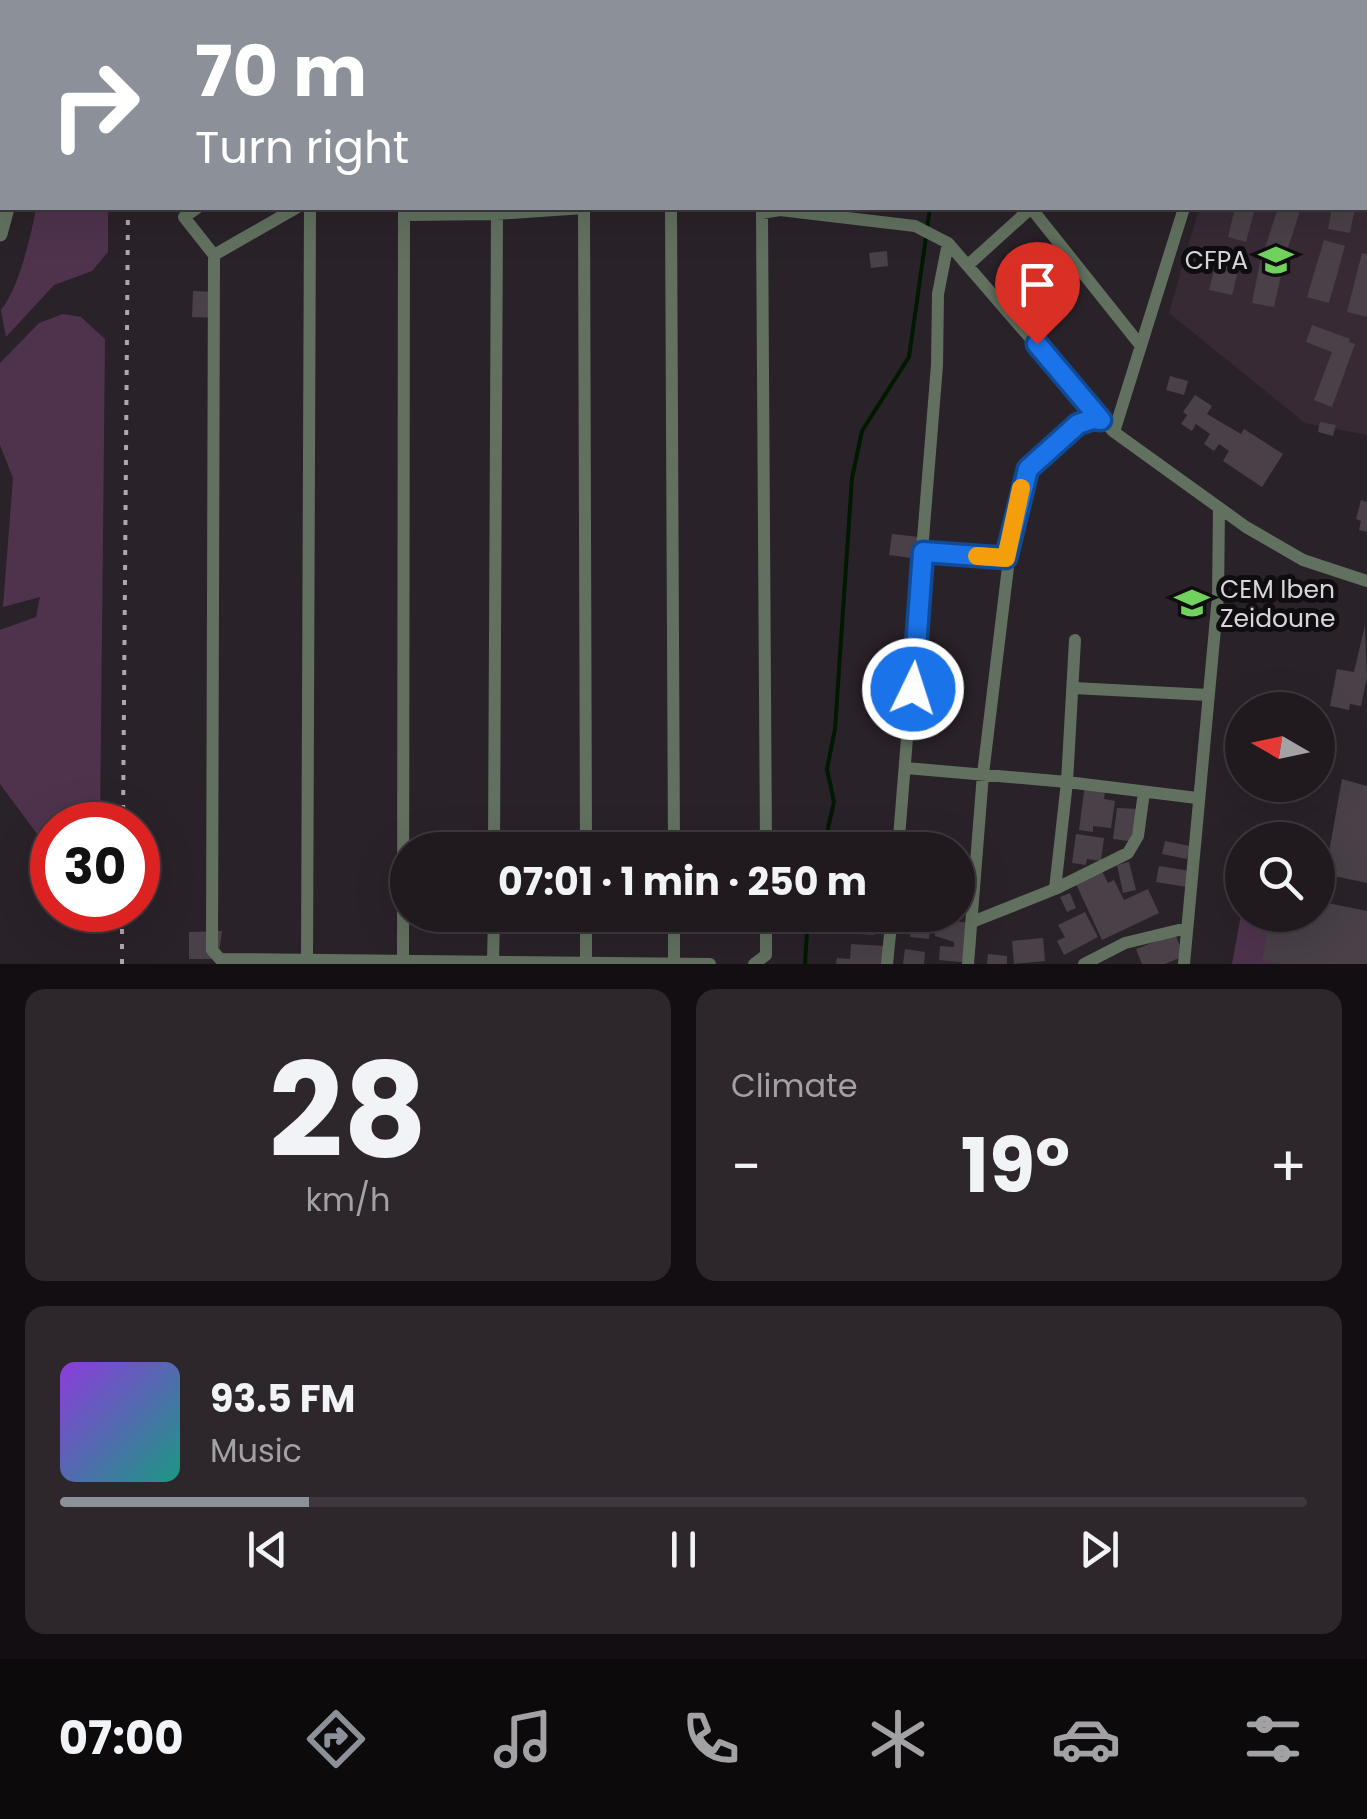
<!DOCTYPE html>
<meta charset="utf-8">
<style>
:root{--surface:#201a1f;--page:#2d272c;--text:#f1f3f6;--muted:#a2a1a4;--line:#3d383d;--accent:#8c9099}
body{margin:0;font-family:Poppins,sans-serif;background:var(--page);color:var(--text);height:100vh;display:flex;flex-direction:column;font-size:38px;white-space:nowrap}
*{box-sizing:border-box;margin:0}
p{font-size:32px;color:var(--muted)}
.icon{flex:none;width:55px;height:55px;fill:none;stroke:currentColor;stroke-width:2;stroke-linecap:round;stroke-linejoin:round}
.map{position:relative;height:964px;overflow:hidden}
.panel{display:flex;flex-direction:column;gap:25px;padding:25px;background:#120e11;flex:1}
.panel>*{flex:none}
.banner{position:absolute;left:0px;top:0px;width:1368px;height:210px;box-shadow:0 10px 40px #0002,0 0 0 2px var(--line);background:#8c9099;color:#fff;overflow:hidden}
.needle{width:65px;rotate:279deg}
.buttons{position:absolute;left:1225px;top:692px;display:grid;gap:20px}
.buttons a{display:grid;place-items:center;width:110px;height:110px;border-radius:50%;background:var(--surface);box-shadow:0 10px 40px #0002,0 0 0 2px var(--line);font-size:50px}
.speed{position:absolute;left:30px;top:802px;display:flex;gap:20px;font-size:50px;font-weight:700;text-align:center}
.speed>*{display:grid;place-content:center;width:130px;height:130px;border-radius:50%;background:var(--surface);box-shadow:0 10px 40px #0002,0 0 0 2px var(--line);line-height:1}
.speed .limit{border:15px solid #d22;background:#fff;color:#111}
.pin{position:absolute;display:grid;place-items:center;width:85px;height:85px;color:#fff;margin:-102px -42px;border-radius:50% 50% 50% 0;rotate:-45deg;box-shadow:0 0 10px #0007}
.pin .icon{rotate:45deg}
.me{position:absolute;width:110px;margin:-55px;rotate:4deg;stroke-linejoin:round;filter:drop-shadow(0 0 8px #0008)}
.turn{display:flex;align-items:center;gap:35px;height:210px;padding:0 30px;font-size:45px}
.turn .icon{width:130px;height:130px;stroke-width:2.5}
.turn b{display:block;font-size:70px;line-height:85px}
.big{font-size:75px;font-weight:700;line-height:1.1}
.panel .widget{flex:1;display:flex;flex-direction:column;justify-content:center;gap:15px;min-width:0;padding:0 35px;border-radius:20px;background:var(--page)}
.panel .dial{align-items:center;gap:0}
.dial b{font-size:130px;line-height:1}
.song{display:flex;align-items:center;gap:30px}
.cover{width:120px;height:120px;border-radius:15px;background:linear-gradient(135deg,hsl(270 70% 55%),hsl(170 70% 35%))}
.played{height:10px;border-radius:5px;background:linear-gradient(90deg,var(--accent) 20%,var(--line) 20%)}
.keys{display:flex;justify-content:space-around;direction:ltr}
.heat{display:flex;justify-content:space-between;align-items:center;font-size:55px;direction:ltr}
.panel .tiles{flex:1;display:grid;gap:25px;grid-template-columns:1fr 1fr}
.widget:last-child{grid-column:span 2}
.trip{position:absolute;left:390px;top:832px;width:585px;height:100px;border-radius:50px;background:var(--surface);box-shadow:0 10px 40px #0002,0 0 0 2px var(--line);font-weight:700;line-height:100px;text-align:center}
.tabs{display:flex;height:160px;justify-content:space-around;align-items:center;background:#0d0a0c;color:var(--muted)}
.tabs .icon{width:70px;height:70px}
.tabs .current{color:var(--accent)}
.tabs b{font-size:45px;color:var(--text)}
.map>svg:first-child{display:block}
.built{fill:#372a35}
.green{fill:#4f334d}
.lines{fill:none;stroke-linecap:round;stroke-linejoin:round}
.stream{stroke:#001900;stroke-width:4}
.building{fill:#494048}
.minor{stroke:#62715f;stroke-width:12}
.tertiary{stroke:#62715f;stroke-width:15}
.rail{stroke:#aea8ad;stroke-width:4;stroke-dasharray:5 10;stroke-linecap:butt}
.route-casing{stroke:#114b97;stroke-width:25}
.route{stroke:#1a73e8;stroke-width:18}
.slow{stroke:#f59e0b;stroke-width:18}
.labels{text-anchor:middle;dominant-baseline:central;stroke-width:10;stroke-linejoin:round;paint-order:stroke}
.poi-label{font-size:25px;fill:#d9d4d8;stroke:#100d10;text-anchor:end}
</style>
<div class="map">
<svg width="1367" height="964" viewBox="0 0 1367 964">
<rect width="100%" height="100%" fill="#2a2229"/>
<path class="built" d="M 1365,66 L 1367,67 L 1367,435 L 1305,423 L 1169,313 L 1199,208 L 1365,208 Z"/>
<path class="green" d="M 36,208 L 108,208 L 108,252 L 92,271 L 54,285 L 6,337 L 1,310 C 19,288 31,236 36,208 Z
M 63,314 L 81,317 L 105,339 L 100,825 L 52,825 L 52,854 L 0,784 L 0,630 L 36,617 L 40,597 L 3,607 L 13,478 L 0,445 L 0,363 L 39,323 Z
M 1318,904 L 1367,914 L 1367,964 L 1232,964 L 1242,909 L 1242,915 L 1318,915 Z"/>
<g class="lines">
<path class="stream" d="M 939,0 L 939,2
M 927,228 L 930,208
M 823,850 L 834,802 L 827,769 L 835,729 L 852,478 L 862,431 L 909,357 L 926,237
M 805,964 L 808,915"/>
</g>
<path class="building" d="M 1232,208 L 1255,208 L 1246,242 L 1228,237 L 1234,212 Z
M 1278,208 L 1300,211 L 1286,254 L 1265,248 Z
M 1332,208 L 1355,208 L 1350,233 L 1328,229 Z
M 1324,240 L 1345,246 L 1329,303 L 1307,297 Z
M 1220,247 L 1243,252 L 1232,295 L 1209,290 Z
M 887,251 L 888,266 L 871,268 L 869,253 Z
M 1362,253 L 1367,254 L 1367,317 L 1347,312 Z
M 1261,258 L 1284,262 L 1274,307 L 1252,303 Z
M 193,291 L 219,292 L 218,318 L 192,317 Z
M 1312,325 L 1350,339 L 1349,342 L 1355,344 L 1332,407 L 1314,400 L 1332,352 L 1306,342 Z
M 1170,376 L 1188,381 L 1184,395 L 1166,390 Z
M 1195,395 L 1212,406 L 1207,414 L 1241,434 L 1244,429 L 1283,454 L 1262,487 L 1223,461 L 1229,451 L 1219,444 L 1214,451 L 1204,444 L 1210,434 L 1196,424 L 1192,431 L 1181,424 L 1187,415 L 1183,412 Z
M 1320,422 L 1336,425 L 1333,436 L 1318,432 Z
M 1361,500 L 1367,502 L 1367,532 L 1359,530 L 1361,521 L 1356,519 Z
M 892,534 L 920,537 L 918,559 L 889,555 Z
M 1365,625 L 1367,677 L 1361,706 L 1350,704 L 1349,710 L 1330,706 L 1337,669 L 1354,672 Z
M 1342,779 L 1367,786 L 1367,883 L 1325,874 Z
M 1085,784 L 1106,786 L 1104,799 L 1115,801 L 1111,828 L 1093,826 L 1093,832 L 1079,830 Z
M 1117,808 L 1140,809 L 1136,842 L 1113,839 Z
M 1076,834 L 1104,838 L 1101,861 L 1087,859 L 1086,865 L 1072,863 Z
M 1165,841 L 1190,846 L 1187,859 L 1162,854 Z
M 1129,862 L 1136,890 L 1123,893 L 1117,865 Z
M 1159,866 L 1190,871 L 1187,887 L 1156,882 Z
M 1102,871 L 1108,883 L 1114,880 L 1124,900 L 1148,889 L 1159,913 L 1102,940 L 1076,884 Z
M 1070,893 L 1076,908 L 1067,912 L 1060,897 Z
M 1318,901 L 1367,911 L 1367,964 L 1283,964 L 1262,960 L 1271,915 L 1318,915 Z
M 1085,912 L 1098,937 L 1064,955 L 1057,941 L 1065,937 L 1058,925 Z
M 846,915 L 888,915 L 887,926 L 875,925 L 874,935 L 845,933 Z
M 912,915 L 951,915 L 950,921 L 973,923 L 969,963 L 939,960 L 940,946 L 954,947 L 954,942 L 935,936 L 935,929 L 940,930 L 940,927 L 930,925 L 929,939 L 910,937 Z
M 222,931 L 218,959 L 189,959 L 189,932 Z
M 1175,934 L 1184,956 L 1165,964 L 1142,964 L 1136,949 Z
M 1043,938 L 1045,961 L 1014,964 L 1012,941 Z
M 851,944 L 886,946 L 885,964 L 836,964 L 837,958 L 850,959 Z
M 905,949 L 925,952 L 924,964 L 903,964 Z
M 988,954 L 1007,956 L 1007,964 L 987,964 Z"/>
<g class="lines">
<path class="minor" d="M 481,0 L 482,2
M 543,0 L 544,2
M 757,0 L 757,2
M 1294,0 L 1298,2
M 461,2 L 464,0
M 637,2 L 641,0
M 726,2 L 729,0
M 1042,2 L 1043,0
M 1240,2 L 1241,0
M 1365,42 L 1367,43
M 197,208 L 184,217 L 214,255 L 212,950 L 220,959 L 710,964
M 671,208 L 674,850
M 1031,208 L 1141,346
M 1184,208 L 1114,432 L 1246,527 L 1303,560 L 1367,581
M 404,215 L 497,214
M 214,255 L 296,208
M 968,265 L 1031,208
M 923,552 L 1006,558
M 1074,688 L 1208,695
M 906,768 L 1067,782 L 1197,798
M 494,850 L 497,214 L 584,208 L 586,850
M 766,850 L 762,213 L 780,210 L 915,226 L 948,243 L 1101,420
M 898,850 L 937,365 L 938,294 L 948,243
M 1055,889 L 1067,782 L 1075,640
M 586,915 L 586,964
M 674,915 L 674,962
M 972,922 L 1055,889 L 1128,853 L 1138,836 L 1144,792
M 307,961 L 310,208
M 403,962 L 404,208
M 493,962 L 494,915
M 754,964 L 766,955 L 766,915
M 887,964 L 892,915
M 968,964 L 983,774 L 1008,567 L 1006,558 C 1012,530 1015,498 1027,473 C 1034,458 1078,419 1094,419 C 1103,420 1108,426 1114,432
M 1084,964 L 1125,943 L 1187,928
M 1184,964 L 1218,596 L 1219,508"/>
<path class="tertiary" d="M 39,2 L 39,0
M 0,234 L 7,208"/>
<path class="rail" d="M 130,2 L 130,0
M 123,825 L 128,208
M 122,964 L 122,910"/>
</g>
<g class="lines">
<g class="route-casing">
<path id="route" d="M 913,689 L 923,552 L 1006,558 L 1028,469 L 1078,424 L 1093,419 L 1101,420 L 1037,344"/>
</g>
<use href="#route" class="route"/>
<path class="slow" d="M 977,556 L 1006,558 L 1021,488"/>
</g>
<defs>
<g id="university-bare" transform="scale(2.7)"><path d="M0-5L7-2L0 1L-7-2ZM-4 1L0 2.5L4 1V4Q0 6-4 4Z" fill="#71d35e" stroke="#100d10" stroke-width="2.5" paint-order="stroke"/></g>
<g id="school-bare" transform="scale(2.7)"><path d="M0-5L7-2L0 1L-7-2ZM-4 1L0 2.5L4 1V4Q0 6-4 4Z" fill="#71d35e" stroke="#100d10" stroke-width="2.5" paint-order="stroke"/></g>
</defs>
<g fill-rule="evenodd">
<use href="#university-bare" x="1276" y="260"/>
<use href="#school-bare" x="1192" y="603"/>
</g>
<g class="labels">
<g class="poi-label">
<text x="1248" y="260">CFPA</text>
<text x="1220" y="589" text-anchor="start">CEM Iben<tspan x="1220" dy="29">Zeidoune</tspan></text>
</g>
</g>
</svg>
<div class="buttons">
<a><svg class="needle" viewBox="-14 -14 28 28"><path d="M0-13l5 13h-10z" fill="#e53935"/><path d="M0 13l5-13h-10z" fill="#a2a1a4"/></svg></a>
<a><svg class="icon" aria-label="search" viewBox="0 0 24 24"><circle cx="10" cy="10" r="6"/><path d="M15 15l6 6"/></svg></a>
</div>
<div class="speed"><div class="limit">30</div></div>
<div class="pin" style="left:1037px;top:344px;background:#d93025"><svg class="icon" aria-label="arrive" viewBox="0 0 24 24"><path d="M6 21V4h12l-3 4 3 4H6"/></svg></div>
<svg class="me" style="left:913px;top:689px" viewBox="-20 -20 40 40"><circle r="17" fill="#1a73e8" stroke="#fff" stroke-width="3"/><path d="M0-11L8 9 0 5-8 9z" fill="#fff"/></svg>
<div class="trip">07:01 · 1 min · 250 m</div>
<div class="banner">
<div class="turn"><svg class="icon" aria-label="right" viewBox="0 0 24 24"><path d="M7 20v-9h11M14 6l5 5-5 5"/></svg><div><b>70 m</b>Turn right</div></div>
</div>
</div>
<section class="panel">
<div class="tiles">
<div class="widget dial"><b>28</b><p>km/h</p></div>
<div class="widget"><p>Climate</p>
<div class="heat"><a>−</a><b class="big">19°</b><a>+</a></div>
</div>
<div class="widget">
<div class="song"><i class="cover"></i><div><b>93.5 FM</b><p>Music</p></div></div>
<div class="played"></div>
<div class="keys"><svg class="icon" aria-label="previous" viewBox="0 0 24 24"><path d="M18 5L8 12l10 7zM5 5v14"/></svg><svg class="icon" aria-label="pause" viewBox="0 0 24 24"><path d="M8 5v14M16 5v14"/></svg><svg class="icon" aria-label="next" viewBox="0 0 24 24"><path d="M6 5l10 7-10 7zM19 5v14"/></svg></div>
</div>
</div>
</section>
<nav class="tabs">
<b>07:00</b>
<svg class="icon current" aria-label="directions" viewBox="0 0 24 24"><path d="M12 3l9 9-9 9-9-9zM9 14v-3h6M13 9l2 2-2 2"/></svg>
<svg class="icon" aria-label="music" viewBox="0 0 24 24"><path d="M9 18V5l10-2v13"/><circle cx="6" cy="18" r="3"/><circle cx="16" cy="16" r="3"/></svg>
<svg class="icon" aria-label="phone" viewBox="0 0 24 24"><path d="M5 4h4l2 5-3 2q2 4 5 5l2-3 5 2v4C11 20 4 13 5 4z"/></svg>
<svg class="icon" aria-label="climate" viewBox="0 0 24 24"><path d="M12 3v18M4 7l16 10M4 17L20 7"/></svg>
<svg class="icon" aria-label="car" viewBox="0 0 24 24"><path d="M5 17H2v-5l4-1 3-4h7l3 4 3 1v5h-3M9 17h6M6 11h13"/><circle cx="7" cy="17" r="2"/><circle cx="17" cy="17" r="2"/></svg>
<svg class="icon" aria-label="filters" viewBox="0 0 24 24"><path d="M4 7h16M4 17h16"/><circle cx="9" cy="7" r="2"/><circle cx="15" cy="17" r="2"/></svg>
</nav>
